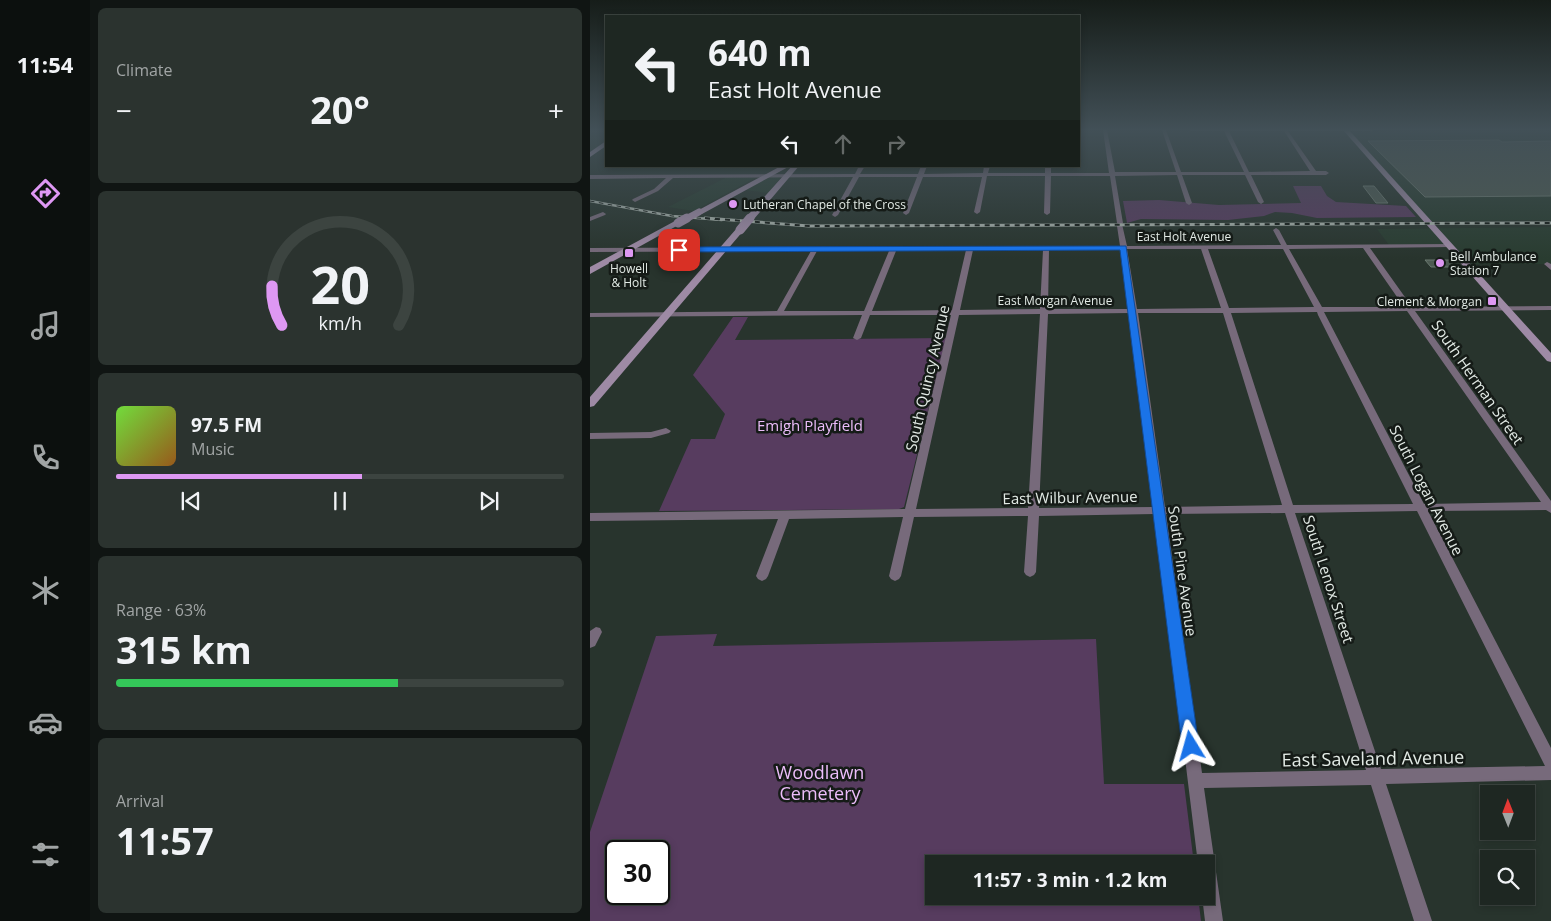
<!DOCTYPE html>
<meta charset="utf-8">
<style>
:root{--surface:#1e2722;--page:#2b332f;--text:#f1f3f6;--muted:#a1a5a5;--line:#3c4440;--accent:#de98f3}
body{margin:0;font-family:"Open Sans",sans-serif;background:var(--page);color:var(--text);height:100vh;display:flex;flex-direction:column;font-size:19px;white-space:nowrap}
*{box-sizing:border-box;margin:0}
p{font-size:16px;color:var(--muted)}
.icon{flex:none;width:28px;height:28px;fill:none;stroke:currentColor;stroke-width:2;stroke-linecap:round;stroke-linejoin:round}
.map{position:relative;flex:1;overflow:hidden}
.drawer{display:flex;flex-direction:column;gap:8px;padding:8px;background:#101513;width:500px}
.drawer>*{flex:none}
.hud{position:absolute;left:15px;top:15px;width:475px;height:152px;border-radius:0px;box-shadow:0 2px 8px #0003,0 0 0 1px var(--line);background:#1e2722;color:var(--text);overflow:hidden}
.needle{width:32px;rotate:359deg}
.fabs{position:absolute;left:890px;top:785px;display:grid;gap:10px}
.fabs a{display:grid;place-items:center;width:55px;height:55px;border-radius:0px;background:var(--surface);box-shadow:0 2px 8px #0003,0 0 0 1px var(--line);font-size:25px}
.speed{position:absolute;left:15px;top:840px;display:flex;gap:10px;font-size:25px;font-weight:700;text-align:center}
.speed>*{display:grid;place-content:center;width:65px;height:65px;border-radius:50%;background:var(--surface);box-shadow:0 2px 8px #0003,0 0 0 1px var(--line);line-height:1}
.speed .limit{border:2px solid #111;border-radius:8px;background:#fff;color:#111}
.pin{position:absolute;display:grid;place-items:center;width:42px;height:42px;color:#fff;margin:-21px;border-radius:10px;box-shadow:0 2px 8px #0006}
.me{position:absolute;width:55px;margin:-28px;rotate:352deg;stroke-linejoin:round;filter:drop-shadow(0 0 4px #0008)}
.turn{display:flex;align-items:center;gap:18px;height:105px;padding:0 20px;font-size:22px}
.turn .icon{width:65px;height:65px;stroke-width:2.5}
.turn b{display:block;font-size:35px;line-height:42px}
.lanes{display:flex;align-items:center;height:48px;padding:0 20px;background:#0003;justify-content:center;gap:25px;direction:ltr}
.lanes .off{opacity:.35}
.big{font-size:38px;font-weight:700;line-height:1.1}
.drawer .tile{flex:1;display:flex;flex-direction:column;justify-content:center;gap:8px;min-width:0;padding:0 18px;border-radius:8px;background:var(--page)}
.drawer .dial{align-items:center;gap:0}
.dial svg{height:130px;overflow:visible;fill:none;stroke:var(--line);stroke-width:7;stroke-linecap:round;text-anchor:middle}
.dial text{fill:var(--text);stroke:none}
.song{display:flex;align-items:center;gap:15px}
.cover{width:60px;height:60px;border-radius:8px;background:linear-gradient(135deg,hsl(100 70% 55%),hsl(30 70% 35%))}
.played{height:5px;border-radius:2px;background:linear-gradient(90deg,var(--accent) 55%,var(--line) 55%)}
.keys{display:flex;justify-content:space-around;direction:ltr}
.heat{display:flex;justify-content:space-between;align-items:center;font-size:28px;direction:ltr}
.charge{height:8px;border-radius:4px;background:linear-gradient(90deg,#34c759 63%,var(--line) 0)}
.trip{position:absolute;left:335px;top:855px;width:290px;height:50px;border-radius:0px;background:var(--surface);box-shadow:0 2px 8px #0003,0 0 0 1px var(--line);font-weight:700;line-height:50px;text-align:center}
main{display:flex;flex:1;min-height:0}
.tabs{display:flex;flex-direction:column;width:90px;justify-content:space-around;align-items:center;background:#0c100e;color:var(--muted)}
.tabs .icon{width:35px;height:35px}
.tabs .current{color:var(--accent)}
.tabs b{font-size:22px;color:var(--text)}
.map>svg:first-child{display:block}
.built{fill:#293c30}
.green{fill:#573c5f;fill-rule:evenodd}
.building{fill:#4d5a52;stroke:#6b7970}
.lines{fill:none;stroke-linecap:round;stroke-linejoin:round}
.street{fill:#776a7b;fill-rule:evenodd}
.secondary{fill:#9e8aa5;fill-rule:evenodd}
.primary{fill:#bda2c5;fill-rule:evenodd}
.rail-far1-casing{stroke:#a7b0aa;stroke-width:2.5}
.rail-casing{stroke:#a7b0aa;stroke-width:3}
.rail-far1{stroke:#151b17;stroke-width:1;stroke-dasharray:4.5;stroke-linecap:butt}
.rail{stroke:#151b17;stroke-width:2;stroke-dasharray:5;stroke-linecap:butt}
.secondary-bridge-far1{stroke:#9e8aa5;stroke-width:7}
.secondary-bridge{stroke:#9e8aa5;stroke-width:9}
.route{fill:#1a73e8;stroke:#114b97}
.poi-dot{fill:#de98f3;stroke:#151b17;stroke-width:2}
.labels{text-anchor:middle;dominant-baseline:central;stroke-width:5;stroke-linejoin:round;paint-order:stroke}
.far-poi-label{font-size:12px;fill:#e2eae5;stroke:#151b17;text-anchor:start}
.far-street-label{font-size:12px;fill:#e2eae5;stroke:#151b17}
.street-label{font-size:15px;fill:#e2eae5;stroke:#151b17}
.park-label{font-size:15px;fill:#ecbdfa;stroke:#151b17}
.near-street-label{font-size:18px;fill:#e2eae5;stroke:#151b17}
.near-park-label{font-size:18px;fill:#ecbdfa;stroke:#151b17}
</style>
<main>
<nav class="tabs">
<b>11:54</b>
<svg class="icon current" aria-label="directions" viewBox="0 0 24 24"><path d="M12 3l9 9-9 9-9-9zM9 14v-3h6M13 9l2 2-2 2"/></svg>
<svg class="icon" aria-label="music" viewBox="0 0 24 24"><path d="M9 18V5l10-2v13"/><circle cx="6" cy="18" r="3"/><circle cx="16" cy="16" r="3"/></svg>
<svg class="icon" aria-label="phone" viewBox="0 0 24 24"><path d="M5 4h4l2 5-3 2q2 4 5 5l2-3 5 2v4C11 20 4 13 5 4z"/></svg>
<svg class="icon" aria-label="climate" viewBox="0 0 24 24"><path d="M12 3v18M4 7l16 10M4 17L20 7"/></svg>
<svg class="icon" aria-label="car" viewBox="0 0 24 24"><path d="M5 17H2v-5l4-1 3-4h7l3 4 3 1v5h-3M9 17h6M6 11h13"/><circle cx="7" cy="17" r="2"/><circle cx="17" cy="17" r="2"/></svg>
<svg class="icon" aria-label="filters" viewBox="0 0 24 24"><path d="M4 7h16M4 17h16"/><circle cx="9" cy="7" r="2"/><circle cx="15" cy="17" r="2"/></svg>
</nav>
<section class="drawer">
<div class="tile"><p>Climate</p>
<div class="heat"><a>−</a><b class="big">20°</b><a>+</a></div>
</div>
<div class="tile dial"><svg viewBox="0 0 100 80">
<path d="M14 69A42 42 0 1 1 86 69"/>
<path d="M14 69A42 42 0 0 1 8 45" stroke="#de98f3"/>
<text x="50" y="56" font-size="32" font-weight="700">20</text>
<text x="50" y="72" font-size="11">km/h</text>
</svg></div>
<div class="tile">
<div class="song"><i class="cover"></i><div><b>97.5 FM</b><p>Music</p></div></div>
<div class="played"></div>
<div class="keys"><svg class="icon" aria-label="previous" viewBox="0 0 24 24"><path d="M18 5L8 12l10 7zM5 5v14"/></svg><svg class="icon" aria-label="pause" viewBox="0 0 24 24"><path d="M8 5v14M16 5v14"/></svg><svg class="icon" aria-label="next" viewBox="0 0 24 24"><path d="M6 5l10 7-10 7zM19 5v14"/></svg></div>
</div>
<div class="tile"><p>Range · 63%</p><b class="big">315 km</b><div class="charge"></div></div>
<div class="tile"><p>Arrival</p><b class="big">11:57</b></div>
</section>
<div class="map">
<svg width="961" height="921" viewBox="0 0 961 921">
<rect width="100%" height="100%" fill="#28342d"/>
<path class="built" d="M 0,130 L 16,130 L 16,140 L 0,152 Z
M 961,130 L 961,220 L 841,221 L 760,132 Z
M 137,177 L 165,178 L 104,211 L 78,207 Z
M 180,177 L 191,177 L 178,193 L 155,190 Z
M 961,227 L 961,264 L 875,264 L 861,248 L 850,244 L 799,245 L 787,229 Z"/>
<path class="green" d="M 703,186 L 731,186 L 737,196 L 746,202 L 816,206 L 826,217 L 727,218 L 702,213 L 685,212 L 674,216 L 638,220 L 551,219 L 537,223 L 533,201 L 569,200 L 629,205 L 711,203 Z
M 143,317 L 158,317 L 145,340 L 356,338 L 314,507 L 309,509 L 69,511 L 101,439 L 125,439 L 135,414 L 103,375 Z
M 127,634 L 123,646 L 506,639 L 514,784 L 594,784 L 604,864 L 344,864 L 344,896 L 608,896 L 611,921 L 0,921 L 0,832 L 66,636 ZM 69,851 L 69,894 L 26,894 L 26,851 Z"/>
<path class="building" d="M 909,140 L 912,142 L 961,141 L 961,196 L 835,197 L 778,141 Z
M 773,186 L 784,186 L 798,203 L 786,203 Z
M 835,260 L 859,260 L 865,267 L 841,267 Z"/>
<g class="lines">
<path class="street" d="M 513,130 L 517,130 L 525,172 L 586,172 L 572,130 L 576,130 L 591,172 L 654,172 L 634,131 L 601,131 L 599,130 L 783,130 L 781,131 L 698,131 L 726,171 L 736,171 L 739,173 L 736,175 L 661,175 L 674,202 L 671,204 L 668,202 L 655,175 L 592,175 L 602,203 L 599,205 L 596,203 L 587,175 L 525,176 L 533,223 L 532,224 L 537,246 L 691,245 L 683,230 L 686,228 L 689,230 L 697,245 L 859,244 L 862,246 L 861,247 L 780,248 L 822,307 L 961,306 L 961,310 L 825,311 L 961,501 L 961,513 L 956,510 L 838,511 L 961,748 L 961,780 L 796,784 L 842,921 L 824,921 L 781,785 L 614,788 L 633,921 L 615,921 L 612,896 L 616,896 L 616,864 L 608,864 L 565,514 L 449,516 L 446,572 L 444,575 L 440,577 L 436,575 L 434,572 L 438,516 L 324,517 L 311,576 L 309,579 L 305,581 L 301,579 L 299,576 L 313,517 L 199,519 L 178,576 L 176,579 L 172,581 L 168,579 L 166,576 L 188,519 L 0,521 L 0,513 L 315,509 L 361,315 L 280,315 L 271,338 L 267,340 L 263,338 L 272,315 L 0,317 L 0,313 L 187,311 L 221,251 L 0,252 L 0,248 L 530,246 L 527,226 L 528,224 L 527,223 L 520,176 L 461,176 L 460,213 L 457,215 L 454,213 L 455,176 L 397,176 L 390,212 L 387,214 L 384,212 L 392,177 L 333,177 L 319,213 L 316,215 L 313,213 L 327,177 L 269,177 L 248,215 L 245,217 L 242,215 L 263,177 L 83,178 L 68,191 L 45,202 L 42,200 L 43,199 L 64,189 L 76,178 L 0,179 L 0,175 L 265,174 L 269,166 L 275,166 L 270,174 L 328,174 L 331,166 L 337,166 L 334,174 L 393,173 L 394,166 L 400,166 L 398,173 L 455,173 L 455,166 L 461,166 L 461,173 L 519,173 ZM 639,131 L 694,131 L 720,171 L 659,172 ZM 773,248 L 814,307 L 732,307 L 699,249 ZM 537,249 L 611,249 L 631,308 L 547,309 ZM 618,249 L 693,249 L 724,307 L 639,308 ZM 376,250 L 362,310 L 282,311 L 306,251 ZM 383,250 L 453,250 L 450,309 L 370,310 ZM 459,250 L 531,250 L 540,309 L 458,309 ZM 227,251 L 299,251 L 274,311 L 194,311 ZM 817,311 L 951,502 L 834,504 L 734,312 ZM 727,312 L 728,315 L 823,504 L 703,505 L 641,313 ZM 540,313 L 564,507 L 449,508 L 458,314 ZM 548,313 L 633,313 L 692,505 L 575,507 ZM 450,314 L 438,508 L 326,509 L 369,315 ZM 827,511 L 955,766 L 791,769 L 705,513 ZM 695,513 L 776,770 L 612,773 L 576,514 Z
M 13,212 L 16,214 L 15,215 L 0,221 L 0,217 Z
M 957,262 L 961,264 L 961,270 L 954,264 Z
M 76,428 L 81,431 L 79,433 L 61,438 L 0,439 L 0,433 L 61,432 Z
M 6,627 L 10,628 L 12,632 L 5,646 L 0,648 L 0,631 Z"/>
<path class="secondary" d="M 753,130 L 759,130 L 961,353 L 961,362 L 957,361 Z
M 191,166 L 200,166 L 112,214 L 105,212 Z
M 202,166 L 209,166 L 164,219 L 158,219 L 158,215 Z
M 85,221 L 92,223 L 0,274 L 0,267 Z
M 147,228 L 154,230 L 4,406 L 0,407 L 0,397 Z"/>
<path class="primary" d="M 16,141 L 16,146 L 0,157 L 0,152 Z"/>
<g class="rail-far1-casing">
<path id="rail-far1" d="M 0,201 L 82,216 L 132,220"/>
</g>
<g class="rail-casing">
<path id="rail" d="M 115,218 L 219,226 L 961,223"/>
</g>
<use href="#rail-far1" class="rail-far1"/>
<use href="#rail" class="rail"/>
<path class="secondary-bridge-far1" d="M 94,220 L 109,212
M 159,220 L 161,217"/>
<path class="secondary-bridge" d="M 88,223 L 97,218
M 150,230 L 160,218"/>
</g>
<linearGradient id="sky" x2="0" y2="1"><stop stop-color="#161d19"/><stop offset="0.5" stop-color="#425057"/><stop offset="1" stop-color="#425057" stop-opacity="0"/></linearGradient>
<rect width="961" height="259" fill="url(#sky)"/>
<path class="route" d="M 536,246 L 609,746 L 606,751 L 601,754 L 595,751 L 592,746 L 530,250 L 89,252 L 85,250 L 89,247 Z"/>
<g class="poi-dot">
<circle cx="143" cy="204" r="5"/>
<rect x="34" y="248" width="10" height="10" rx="2.5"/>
<circle cx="850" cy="263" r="5"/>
<rect x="897" y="296" width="10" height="10" rx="2.5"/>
</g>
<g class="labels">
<g class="far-poi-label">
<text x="153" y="204">Lutheran Chapel of the Cross</text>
<text x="860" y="256">Bell Ambulance<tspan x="860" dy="14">Station 7</tspan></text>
<text x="39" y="268" text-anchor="middle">Howell<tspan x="39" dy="14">&amp; Holt</tspan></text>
<text x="892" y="301" text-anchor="end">Clement &amp; Morgan</text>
</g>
<g class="far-street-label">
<text x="594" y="236">East Holt Avenue</text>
<text x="465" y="300">East Morgan Avenue</text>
</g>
<g class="street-label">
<text transform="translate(337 378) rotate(-77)">South Quincy Avenue</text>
<text transform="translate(888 382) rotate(55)">South Herman Street</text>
<text transform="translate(837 490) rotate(63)">South Logan Avenue</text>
<text transform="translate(480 497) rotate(-1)">East Wilbur Avenue</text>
<text transform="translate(593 571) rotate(82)">South Pine Avenue</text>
<text transform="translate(739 579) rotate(72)">South Lenox Street</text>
</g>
<g class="park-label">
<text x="220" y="425">Emigh Playfield</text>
</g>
<g class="near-street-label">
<text transform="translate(783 758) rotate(-1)">East Saveland Avenue</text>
</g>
<g class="near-park-label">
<text x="230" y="772">Woodlawn<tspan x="230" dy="21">Cemetery</tspan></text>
</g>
</g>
</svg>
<div class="fabs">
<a><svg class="needle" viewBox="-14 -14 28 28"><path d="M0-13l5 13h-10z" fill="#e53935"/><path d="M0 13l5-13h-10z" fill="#a1a5a5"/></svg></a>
<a><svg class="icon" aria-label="search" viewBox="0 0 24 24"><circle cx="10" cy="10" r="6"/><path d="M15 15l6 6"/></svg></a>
</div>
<div class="speed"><div class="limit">30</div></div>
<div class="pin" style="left:89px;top:250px;background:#d93025"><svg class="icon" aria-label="arrive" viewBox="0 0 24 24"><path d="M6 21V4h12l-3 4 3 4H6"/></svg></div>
<svg class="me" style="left:601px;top:746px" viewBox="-20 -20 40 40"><path d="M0-17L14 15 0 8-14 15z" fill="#1a73e8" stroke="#fff" stroke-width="4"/></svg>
<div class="trip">11:57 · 3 min · 1.2 km</div>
<div class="hud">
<div class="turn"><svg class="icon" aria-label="left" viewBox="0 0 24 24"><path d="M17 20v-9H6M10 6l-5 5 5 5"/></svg><div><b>640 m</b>East Holt Avenue</div></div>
<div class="lanes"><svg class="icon" aria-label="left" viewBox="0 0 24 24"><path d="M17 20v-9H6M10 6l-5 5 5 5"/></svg><svg class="icon off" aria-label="ahead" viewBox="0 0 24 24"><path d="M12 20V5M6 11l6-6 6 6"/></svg><svg class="icon off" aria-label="right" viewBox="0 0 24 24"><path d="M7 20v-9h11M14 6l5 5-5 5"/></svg></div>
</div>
</div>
</main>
